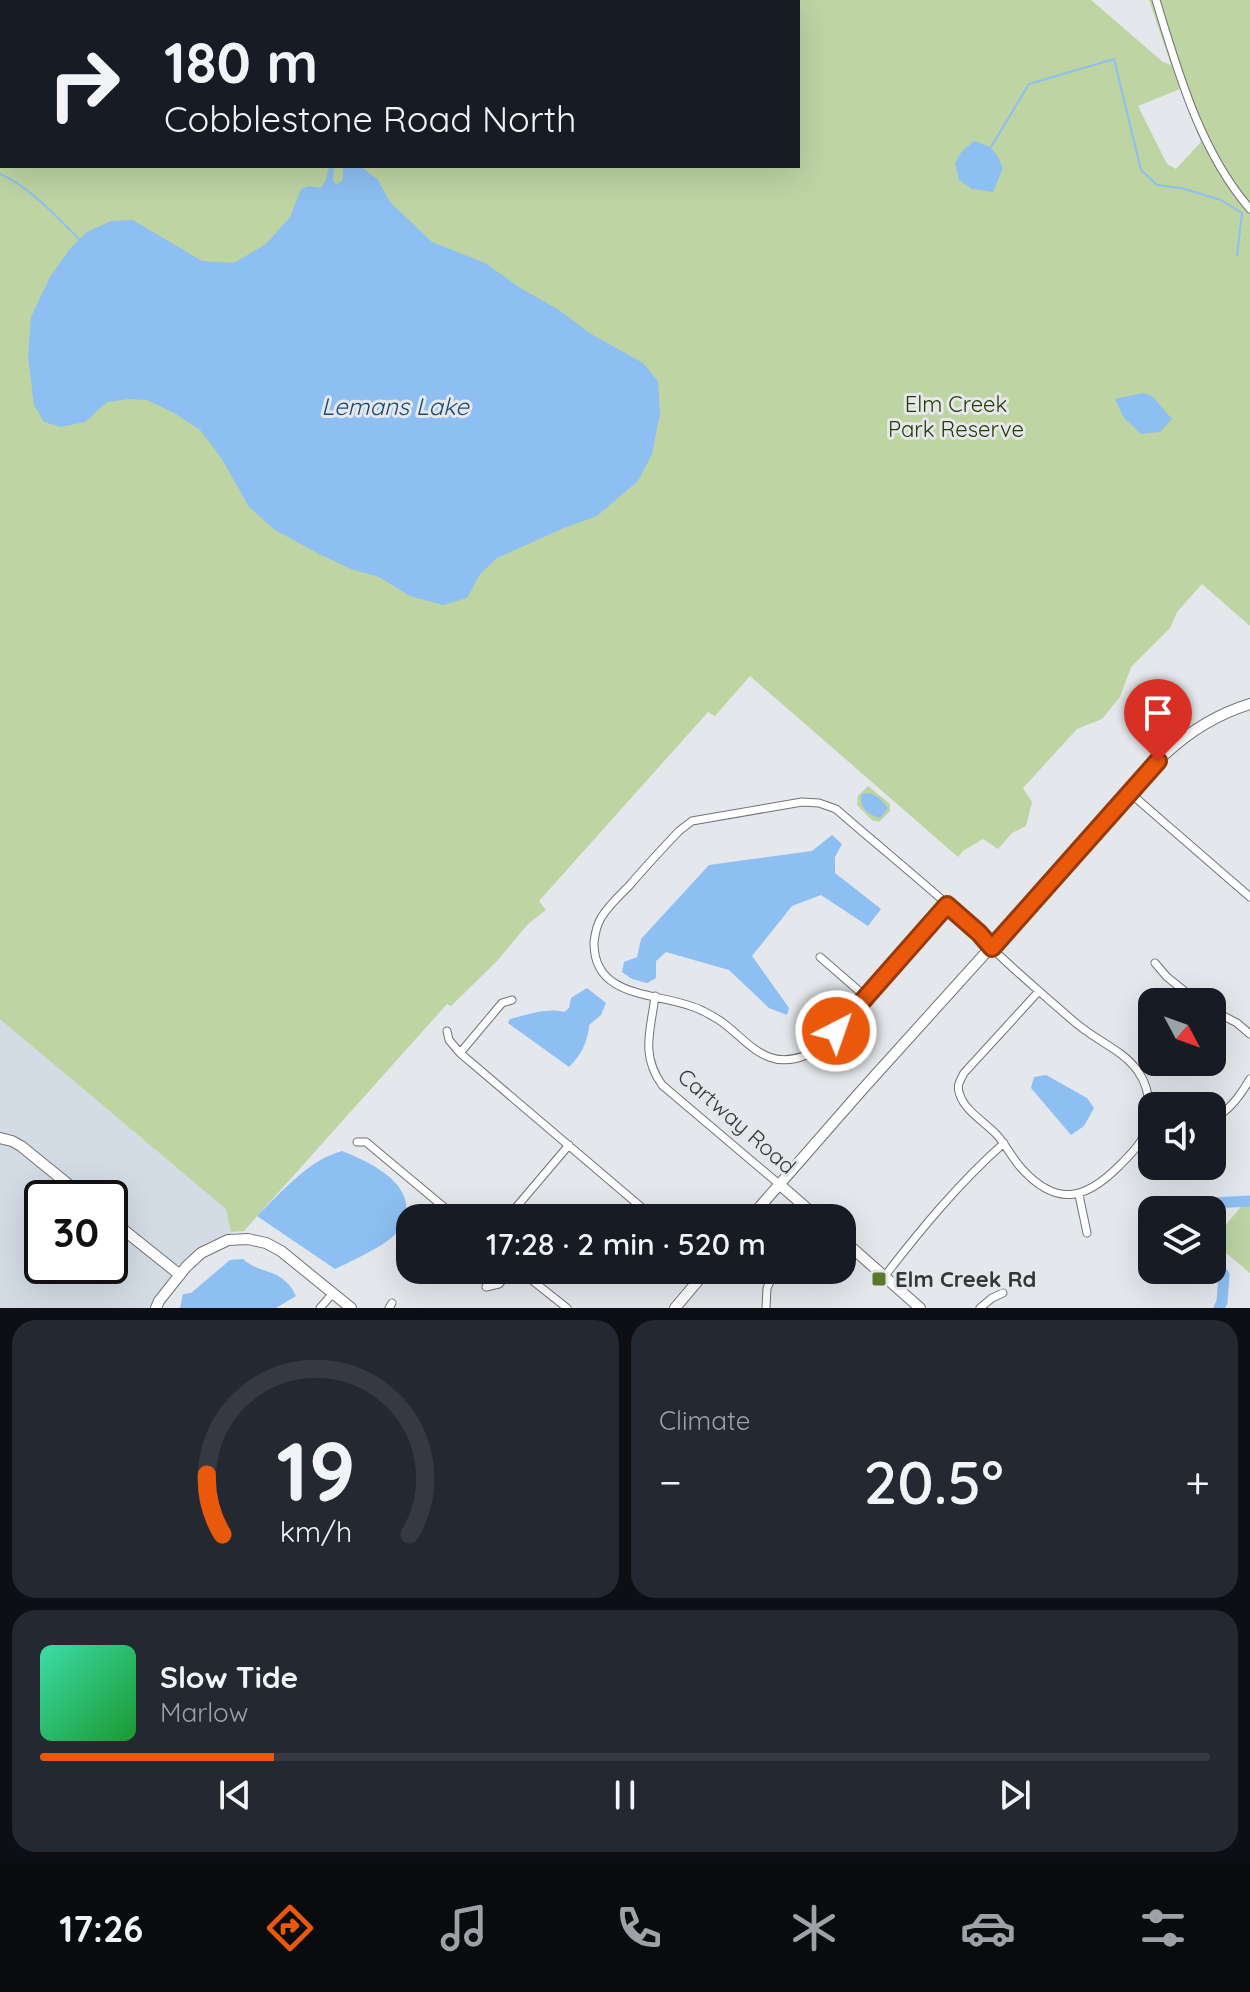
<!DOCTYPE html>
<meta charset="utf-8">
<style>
:root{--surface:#171b24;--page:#242831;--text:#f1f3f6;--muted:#9ea1a6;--line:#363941;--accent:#ea580c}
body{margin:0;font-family:Quicksand,sans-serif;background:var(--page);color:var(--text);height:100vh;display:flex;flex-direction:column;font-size:30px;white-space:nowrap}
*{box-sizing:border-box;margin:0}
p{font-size:26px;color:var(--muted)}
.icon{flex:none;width:44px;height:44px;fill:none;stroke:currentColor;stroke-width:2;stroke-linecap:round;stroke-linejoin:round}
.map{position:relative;height:1308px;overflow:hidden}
.side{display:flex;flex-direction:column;gap:12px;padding:12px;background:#0d0f14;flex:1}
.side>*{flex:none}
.banner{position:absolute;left:0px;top:0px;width:800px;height:168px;box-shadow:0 8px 32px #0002;background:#171b24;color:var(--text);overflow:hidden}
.needle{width:52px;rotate:131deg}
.controls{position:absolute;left:1138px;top:988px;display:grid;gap:16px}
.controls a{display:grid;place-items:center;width:88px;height:88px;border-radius:16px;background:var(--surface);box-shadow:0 8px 32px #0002;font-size:40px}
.speed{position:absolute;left:24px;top:1180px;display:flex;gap:16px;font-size:40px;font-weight:700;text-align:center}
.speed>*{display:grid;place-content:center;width:104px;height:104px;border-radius:50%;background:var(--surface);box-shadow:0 8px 32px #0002;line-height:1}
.speed .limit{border:4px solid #111;border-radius:12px;background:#fff;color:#111}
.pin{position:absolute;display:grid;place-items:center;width:68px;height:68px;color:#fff;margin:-82px -34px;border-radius:50% 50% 50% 0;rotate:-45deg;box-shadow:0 0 8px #0007}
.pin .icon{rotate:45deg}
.me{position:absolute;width:88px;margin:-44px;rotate:41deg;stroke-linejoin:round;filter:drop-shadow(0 0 6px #0008)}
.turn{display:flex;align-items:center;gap:28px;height:168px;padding:0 32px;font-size:36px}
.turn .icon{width:104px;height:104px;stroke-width:2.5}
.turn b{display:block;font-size:56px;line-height:68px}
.big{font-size:60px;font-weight:600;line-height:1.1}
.side .tile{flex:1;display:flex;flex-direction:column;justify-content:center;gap:12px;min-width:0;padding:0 28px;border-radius:24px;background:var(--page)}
.side .dial{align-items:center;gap:0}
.dial svg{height:208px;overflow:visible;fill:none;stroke:var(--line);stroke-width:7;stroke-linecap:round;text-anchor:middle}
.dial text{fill:var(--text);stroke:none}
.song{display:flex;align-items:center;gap:24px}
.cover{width:96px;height:96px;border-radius:12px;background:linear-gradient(135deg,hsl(160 70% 55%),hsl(130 70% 35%))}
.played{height:8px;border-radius:4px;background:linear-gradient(90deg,var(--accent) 20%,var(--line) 20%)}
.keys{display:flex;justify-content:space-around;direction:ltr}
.heat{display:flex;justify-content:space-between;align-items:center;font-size:44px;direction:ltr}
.side .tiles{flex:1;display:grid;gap:12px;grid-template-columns:1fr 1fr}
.tile:last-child{grid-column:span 2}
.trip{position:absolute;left:396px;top:1204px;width:460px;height:80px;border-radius:24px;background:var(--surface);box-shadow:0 8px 32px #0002;font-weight:600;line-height:80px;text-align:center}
.tab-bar{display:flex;height:128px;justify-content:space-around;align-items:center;background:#090b0e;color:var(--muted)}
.tab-bar .icon{width:56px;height:56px}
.tab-bar .current{color:var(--accent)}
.tab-bar b{font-size:36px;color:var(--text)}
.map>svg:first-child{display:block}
.built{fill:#d3dce5}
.green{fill:#bed4a3;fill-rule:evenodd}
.water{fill:#8dbff2}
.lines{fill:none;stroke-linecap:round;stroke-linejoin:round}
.stream{stroke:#8dbff2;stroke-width:2}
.river{stroke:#8dbff2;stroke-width:11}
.street-casing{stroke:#707376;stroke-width:9}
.secondary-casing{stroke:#707376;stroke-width:12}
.street{stroke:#fff;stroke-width:7}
.secondary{stroke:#fff;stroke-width:10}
.route-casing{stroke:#983908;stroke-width:20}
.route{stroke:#ea580c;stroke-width:14}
.poi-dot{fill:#5b782d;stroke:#e4e7eb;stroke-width:3}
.labels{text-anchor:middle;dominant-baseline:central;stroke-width:6;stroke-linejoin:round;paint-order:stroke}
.park-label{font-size:22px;fill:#283c00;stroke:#e4e7eb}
.street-label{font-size:22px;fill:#343637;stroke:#e4e7eb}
.poi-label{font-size:22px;font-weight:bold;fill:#343637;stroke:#e4e7eb;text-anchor:start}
.water-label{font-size:24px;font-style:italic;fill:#1d4a73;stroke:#e4e7eb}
</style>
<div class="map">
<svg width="1250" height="1308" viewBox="0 0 1250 1308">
<rect width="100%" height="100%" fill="#e4e7eb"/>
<path class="built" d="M 0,954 L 61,1070 L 226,1209 L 232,1236 L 210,1241 L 197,1250 L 183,1264 L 173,1265 L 110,1212 L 110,1198 L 92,1198 L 29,1146 L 15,1137 L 0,1134 Z
M 0,1143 L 13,1146 L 78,1198 L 42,1198 L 42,1266 L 110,1266 L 110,1224 L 170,1274 L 171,1281 L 152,1308 L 0,1308 Z"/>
<path class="green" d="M 0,0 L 1091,0 L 1163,62 L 1171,65 L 1149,0 L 1250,0 L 1250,626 L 1202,584 L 1177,612 L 1170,628 L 1131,667 L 1120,697 L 1102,719 L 1077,729 L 1023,788 L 1032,802 L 1026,826 L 1012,833 L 998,849 L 983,839 L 963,851 L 958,857 L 750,676 L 715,716 L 708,712 L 539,901 L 546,910 L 528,924 L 496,962 L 451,1006 L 447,1004 L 244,1231 L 231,1232 L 226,1209 L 0,1019 ZM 2,2 L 798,2 L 798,166 L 2,166 ZM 1180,89 L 1201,142 L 1176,169 L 1167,164 L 1138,106 Z
M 868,786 L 890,804 L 890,811 L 879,822 L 872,820 L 857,805 L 858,796 Z
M 1250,1196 L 1250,1273 L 1212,1241 Z"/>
<path class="water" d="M 974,141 C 992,146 996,151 1003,168 L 993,192 L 972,189 L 959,180 L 955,163 L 962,151 Z
M 329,166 L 334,166 L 333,180 L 336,185 L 343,180 L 343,166 L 360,166 L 378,180 L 390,202 L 432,242 L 485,263 L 522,289 L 559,310 L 591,334 L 643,363 L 658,381 L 660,414 L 652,454 L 638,481 L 597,516 L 564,528 L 497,558 L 480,574 L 467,598 L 443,605 L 410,596 L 379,577 L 351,569 L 317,553 L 275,530 L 249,507 L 222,459 L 200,430 L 174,413 L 147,400 L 129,399 L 107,402 L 85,422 L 61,427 L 44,422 L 34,405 L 28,356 L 31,317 L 50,277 L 69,250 L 87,232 L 111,221 L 133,220 L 202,261 L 234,263 L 266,244 L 290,217 L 301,189 L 309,186 L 321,188 L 326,180 Z
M 1143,393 L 1152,396 L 1172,419 L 1160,432 L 1141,434 L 1124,418 L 1115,399 Z
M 870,793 L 879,798 L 888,808 L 880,818 C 868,815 858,807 862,794 Z
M 832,835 L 842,844 L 835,857 L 835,873 L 881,909 L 868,926 L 821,895 L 792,906 L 752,956 L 789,1008 L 787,1015 L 769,1008 L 729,970 L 666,952 L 656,961 L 656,978 L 647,983 L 632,979 L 622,972 L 624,962 L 637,957 L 641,939 L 709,865 L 812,851 Z
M 587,988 L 606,1003 L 601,1015 L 589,1025 C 588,1042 581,1055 569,1067 L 508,1023 L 510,1019 C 527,1015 547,1007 564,1012 L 569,1008 L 571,998 Z
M 1046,1075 L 1087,1098 L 1094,1108 L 1084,1126 L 1071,1135 L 1031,1088 L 1034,1077 Z
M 342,1151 C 373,1163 426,1189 399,1230 C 391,1243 350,1262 335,1269 L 257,1216 C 282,1192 308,1160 342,1151 Z
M 243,1259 C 264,1277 281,1266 296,1296 L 276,1308 L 180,1308 L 183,1294 L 191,1293 L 230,1260 Z"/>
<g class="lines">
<path class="stream" d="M 205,0 L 206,2
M 991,147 L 1029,84 L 1114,59 L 1141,170 L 1157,185 L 1181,188 L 1221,200 L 1242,213 L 1237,256
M 0,174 C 30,187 58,218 81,241"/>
<path class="river" d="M 1169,1210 L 1176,1205 L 1250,1201
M 1152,1245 L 1152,1252
M 1212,1260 L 1224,1275 L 1222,1302 L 1219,1308
M 1165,1270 L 1172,1270"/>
<g class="street-casing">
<path id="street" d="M 1156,0 C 1178,72 1200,151 1250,209
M 1130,793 L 1250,897
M 947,905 L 821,1048 C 805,1057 787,1064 769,1057 C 750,1050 736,1031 719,1020 C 714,1017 709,1014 703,1011 C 666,991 593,1003 594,942 C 595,934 596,926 601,918 C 608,906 619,896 629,886 C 645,867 662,849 679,831 L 692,821 L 802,802 L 819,803 L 836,809 C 883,850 932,889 978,932 C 983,938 988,944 994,950 C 1011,967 1030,983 1048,999 C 1060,1009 1072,1021 1085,1030 C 1102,1043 1124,1052 1137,1070 C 1147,1083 1150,1099 1149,1116 C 1148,1138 1133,1152 1119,1166 C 1085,1200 1057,1207 1022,1169 C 1012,1158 1006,1145 997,1135 C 986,1123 965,1111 960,1095 C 956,1086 960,1081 964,1073 L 1039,991
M 820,957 L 866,997
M 1155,963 L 1167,977 L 1198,1002
M 655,996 C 651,1030 640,1054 662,1085 L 779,1184
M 1212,1010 L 1237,1023 L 1250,1034
M 447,1031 L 449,1040 L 460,1053 L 654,1218
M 460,1053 L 502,1003 L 512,1000
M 1212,1120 C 1229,1111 1240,1096 1250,1079
M 357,1142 L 366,1142 L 457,1218
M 1079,1195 L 1087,1233
M 507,1218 L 569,1145
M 519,1270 L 567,1308
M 884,1277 C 921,1229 959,1183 1004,1143
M 486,1287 L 499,1284 L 511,1270
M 320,1308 L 333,1293
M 389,1308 L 392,1303
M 766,1308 L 767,1288 L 776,1270
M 980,1308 L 992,1298 L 1003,1293"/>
</g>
<g class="secondary-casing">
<path id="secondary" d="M 0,1138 L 12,1141 L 21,1146 L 85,1198
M 779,1184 L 818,1218
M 750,1218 L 861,1091 L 1165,754 C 1190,731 1217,714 1250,704
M 110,1219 L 180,1275
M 842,1239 L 920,1308
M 156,1308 L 159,1301 L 186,1267 L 201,1253 L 228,1240 L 248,1239 L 266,1243 L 281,1251 L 351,1308
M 675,1308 L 707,1270"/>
</g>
<use href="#street" class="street"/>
<use href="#secondary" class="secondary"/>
</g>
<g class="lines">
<g class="route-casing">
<path id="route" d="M 836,1031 L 947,905 L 979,933 L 992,948 L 1158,761"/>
</g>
<use href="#route" class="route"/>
</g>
<rect class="poi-dot" x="871" y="1271" width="16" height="16" rx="4"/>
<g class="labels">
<g class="park-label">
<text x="956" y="404">Elm Creek<tspan x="956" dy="25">Park Reserve</tspan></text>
</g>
<g class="street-label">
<text transform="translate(737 1121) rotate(41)">Cartway Road</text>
</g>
<g class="poi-label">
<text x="895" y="1279">Elm Creek Rd</text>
</g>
<g class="water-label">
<text x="395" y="406">Lemans Lake</text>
</g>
</g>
</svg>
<div class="controls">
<a><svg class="needle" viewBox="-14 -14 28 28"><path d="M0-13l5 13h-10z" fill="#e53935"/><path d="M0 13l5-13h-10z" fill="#9ea1a6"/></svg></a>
<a><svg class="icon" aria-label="sound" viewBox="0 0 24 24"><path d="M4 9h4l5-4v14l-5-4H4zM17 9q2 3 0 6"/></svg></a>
<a><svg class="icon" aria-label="layers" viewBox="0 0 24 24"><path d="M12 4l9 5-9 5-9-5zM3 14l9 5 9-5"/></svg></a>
</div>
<div class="speed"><div class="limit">30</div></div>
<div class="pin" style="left:1158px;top:761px;background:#d93025"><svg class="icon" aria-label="arrive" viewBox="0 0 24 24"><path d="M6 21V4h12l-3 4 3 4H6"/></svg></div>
<svg class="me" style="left:836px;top:1031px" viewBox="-20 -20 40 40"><circle r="17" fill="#ea580c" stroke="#fff" stroke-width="3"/><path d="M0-11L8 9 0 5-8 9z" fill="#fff"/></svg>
<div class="trip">17:28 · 2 min · 520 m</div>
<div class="banner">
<div class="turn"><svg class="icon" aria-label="right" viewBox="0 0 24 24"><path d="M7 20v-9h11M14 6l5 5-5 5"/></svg><div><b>180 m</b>Cobblestone Road North</div></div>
</div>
</div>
<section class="side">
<div class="tiles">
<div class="tile dial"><svg viewBox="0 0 100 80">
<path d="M14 69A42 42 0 1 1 86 69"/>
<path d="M14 69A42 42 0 0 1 8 46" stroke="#ea580c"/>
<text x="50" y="56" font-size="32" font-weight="700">19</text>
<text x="50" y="72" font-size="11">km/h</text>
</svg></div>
<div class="tile"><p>Climate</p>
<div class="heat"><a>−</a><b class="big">20.5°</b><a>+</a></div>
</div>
<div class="tile">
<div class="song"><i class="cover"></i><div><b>Slow Tide</b><p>Marlow</p></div></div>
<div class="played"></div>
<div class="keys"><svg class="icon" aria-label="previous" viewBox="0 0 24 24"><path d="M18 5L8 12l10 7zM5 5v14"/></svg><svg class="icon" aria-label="pause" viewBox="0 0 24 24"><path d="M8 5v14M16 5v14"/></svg><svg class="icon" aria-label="next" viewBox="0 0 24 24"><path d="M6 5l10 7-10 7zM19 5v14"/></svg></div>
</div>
</div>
</section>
<nav class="tab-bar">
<b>17:26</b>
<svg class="icon current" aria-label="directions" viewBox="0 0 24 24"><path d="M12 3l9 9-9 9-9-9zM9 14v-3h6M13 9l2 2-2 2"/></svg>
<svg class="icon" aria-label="music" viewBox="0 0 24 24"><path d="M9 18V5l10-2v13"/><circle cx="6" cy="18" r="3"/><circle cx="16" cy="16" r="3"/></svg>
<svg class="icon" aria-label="phone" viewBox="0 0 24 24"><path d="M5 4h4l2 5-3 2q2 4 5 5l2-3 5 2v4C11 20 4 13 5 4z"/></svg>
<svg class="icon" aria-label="climate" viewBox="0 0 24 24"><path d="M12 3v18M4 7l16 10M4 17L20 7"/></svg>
<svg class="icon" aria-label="car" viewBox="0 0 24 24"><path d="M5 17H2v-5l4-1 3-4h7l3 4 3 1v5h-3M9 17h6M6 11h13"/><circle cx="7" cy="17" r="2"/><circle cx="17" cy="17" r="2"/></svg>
<svg class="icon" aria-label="filters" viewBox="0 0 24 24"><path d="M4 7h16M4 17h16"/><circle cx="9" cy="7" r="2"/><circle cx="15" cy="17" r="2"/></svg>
</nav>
